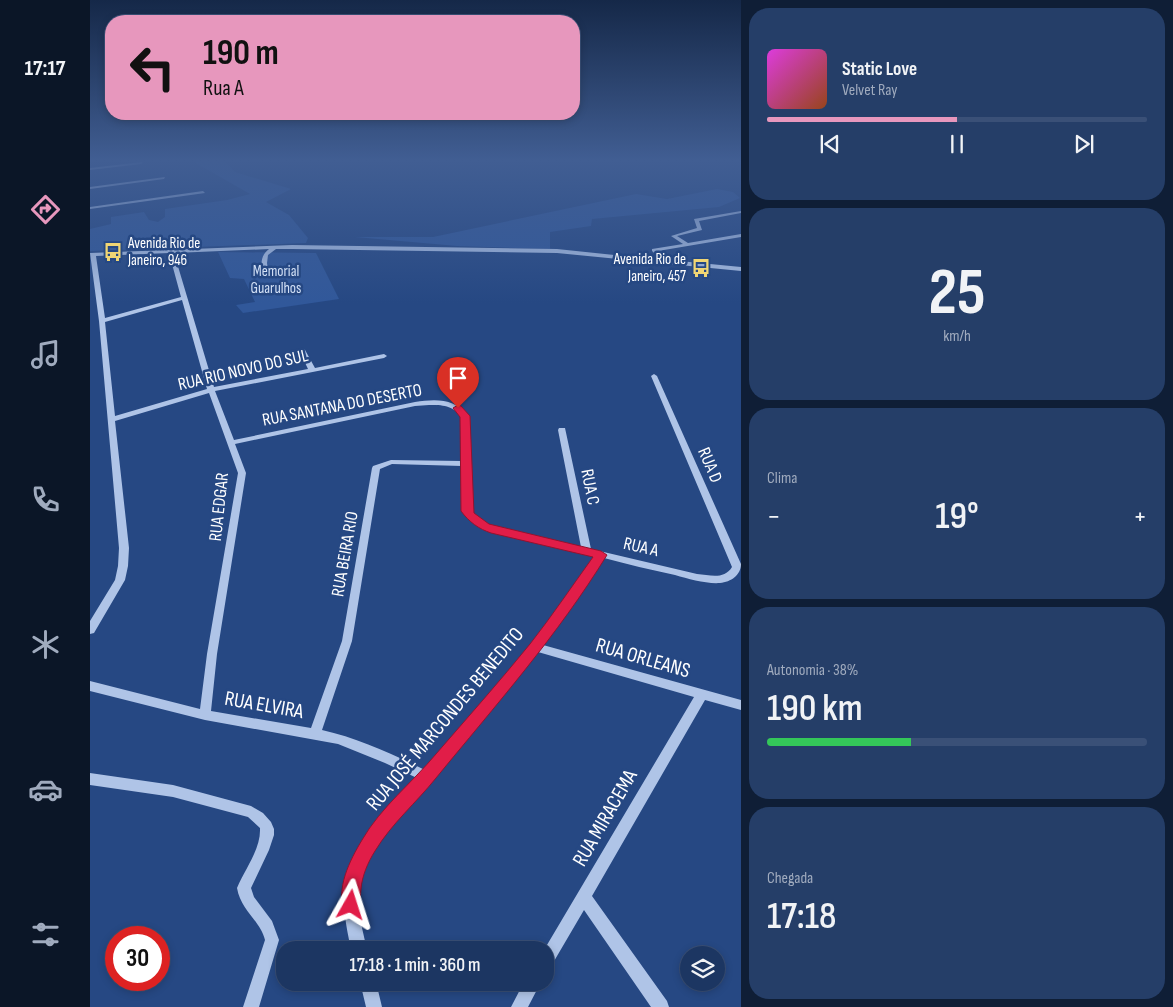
<!DOCTYPE html>
<html lang="pt">
<meta charset="utf-8">
<style>
:root{--surface:#1c3662;--page:#253e68;--text:#f1f3f6;--muted:#a0abbe;--line:#3a5077;--accent:#e797bd}
body{margin:0;font-family:"Sofia Sans Condensed",sans-serif;background:var(--page);color:var(--text);height:100vh;display:flex;flex-direction:column;font-size:19px;white-space:nowrap}
*{box-sizing:border-box;margin:0}
p{font-size:16px;color:var(--muted)}
.icon{flex:none;width:28px;height:28px;fill:none;stroke:currentColor;stroke-width:2;stroke-linecap:round;stroke-linejoin:round}
.map{position:relative;flex:1;overflow:hidden}
.details{display:flex;flex-direction:column;gap:8px;padding:8px;background:#0f1e36;width:432px}
.details>*{flex:none}
.guide{position:absolute;left:15px;top:15px;width:475px;height:105px;border-radius:20px;box-shadow:0 2px 8px #0003,0 0 0 1px var(--line);background:#e797bd;color:#111;overflow:hidden}
.controls{position:absolute;left:590px;top:946px;display:grid;gap:10px}
.controls a{display:grid;place-items:center;width:45px;height:45px;border-radius:50%;background:var(--surface);box-shadow:0 2px 8px #0003,0 0 0 1px var(--line);font-size:25px}
.speed{position:absolute;left:15px;top:926px;display:flex;gap:10px;font-size:25px;font-weight:700;text-align:center}
.speed>*{display:grid;place-content:center;width:65px;height:65px;border-radius:50%;background:var(--surface);box-shadow:0 2px 8px #0003,0 0 0 1px var(--line);line-height:1}
.speed .limit{border:8px solid #d22;background:#fff;color:#111}
.pin{position:absolute;display:grid;place-items:center;width:42px;height:42px;color:#fff;margin:-51px -21px;border-radius:50% 50% 50% 0;rotate:-45deg;box-shadow:0 0 5px #0007}
.pin .icon{rotate:45deg}
.me{position:absolute;width:55px;margin:-28px;rotate:6deg;stroke-linejoin:round;filter:drop-shadow(0 0 4px #0008)}
.turn{display:flex;align-items:center;gap:18px;height:105px;padding:0 15px;font-size:22px}
.turn .icon{width:65px;height:65px;stroke-width:2.5}
.turn b{display:block;font-size:35px;line-height:42px}
.big{font-size:38px;font-weight:600;line-height:1.1}
.details .tile{flex:1;display:flex;flex-direction:column;justify-content:center;gap:8px;min-width:0;padding:0 18px;border-radius:20px;background:var(--page)}
.details .dial{align-items:center;gap:0}
.dial b{font-size:65px;line-height:1}
.song{display:flex;align-items:center;gap:15px}
.cover{width:60px;height:60px;border-radius:8px;background:linear-gradient(135deg,hsl(300 70% 55%),hsl(20 70% 35%))}
.played{height:5px;border-radius:2px;background:linear-gradient(90deg,var(--accent) 50%,var(--line) 50%)}
.keys{display:flex;justify-content:space-around;direction:ltr}
.heat{display:flex;justify-content:space-between;align-items:center;font-size:28px;direction:ltr}
.charge{height:8px;border-radius:4px;background:linear-gradient(90deg,#34c759 38%,var(--line) 0)}
.trip{position:absolute;left:186px;top:941px;width:278px;height:50px;border-radius:20px;background:var(--surface);box-shadow:0 2px 8px #0003,0 0 0 1px var(--line);font-weight:600;line-height:50px;text-align:center}
main{display:flex;flex:1;min-height:0}
.menu{display:flex;flex-direction:column;width:90px;justify-content:space-around;align-items:center;background:#0b1627;color:var(--muted)}
.menu .icon{width:35px;height:35px}
.menu .selected{color:var(--accent)}
.menu b{font-size:22px;color:var(--text)}
.map>svg:first-child{display:block}
.green{fill:#31589a}
.lines{fill:none;stroke-linecap:round;stroke-linejoin:round}
.minor{fill:#afc4e7;fill-rule:evenodd}
.route{fill:#e11d48;stroke:#92132f}
.labels{text-anchor:middle;dominant-baseline:central;stroke-width:5;stroke-linejoin:round;paint-order:stroke}
.far-poi-label{font-size:15px;fill:#fff;stroke:#264883;text-anchor:start}
.far-park-label{font-size:15px;fill:#d2e0f6;stroke:#264883}
.street-label{font-size:18px;fill:#fff;stroke:#264883}
.near-street-label{font-size:21px;fill:#fff;stroke:#264883}
</style>
<main>
<nav class="menu">
<b>17:17</b>
<svg class="icon selected" aria-label="directions" viewBox="0 0 24 24"><path d="M12 3l9 9-9 9-9-9zM9 14v-3h6M13 9l2 2-2 2"/></svg>
<svg class="icon" aria-label="music" viewBox="0 0 24 24"><path d="M9 18V5l10-2v13"/><circle cx="6" cy="18" r="3"/><circle cx="16" cy="16" r="3"/></svg>
<svg class="icon" aria-label="phone" viewBox="0 0 24 24"><path d="M5 4h4l2 5-3 2q2 4 5 5l2-3 5 2v4C11 20 4 13 5 4z"/></svg>
<svg class="icon" aria-label="climate" viewBox="0 0 24 24"><path d="M12 3v18M4 7l16 10M4 17L20 7"/></svg>
<svg class="icon" aria-label="car" viewBox="0 0 24 24"><path d="M5 17H2v-5l4-1 3-4h7l3 4 3 1v5h-3M9 17h6M6 11h13"/><circle cx="7" cy="17" r="2"/><circle cx="17" cy="17" r="2"/></svg>
<svg class="icon" aria-label="filters" viewBox="0 0 24 24"><path d="M4 7h16M4 17h16"/><circle cx="9" cy="7" r="2"/><circle cx="15" cy="17" r="2"/></svg>
</nav>
<div class="map">
<svg width="651" height="1007" viewBox="0 0 651 1007">
<rect width="100%" height="100%" fill="#264883"/>
<path class="green" d="M 104,162 L 136,162 L 145,172 L 201,189 L 176,202 L 199,215 L 218,238 L 216,243 L 0,251 L 0,229 L 21,224 L 21,217 L 54,212 L 59,220 L 68,222 L 75,217 L 75,209 L 137,200 L 160,194 Z
M 627,189 L 643,192 L 650,198 L 629,207 L 502,219 L 501,226 L 460,232 L 460,249 L 367,246 L 265,237 L 343,237 L 546,194 L 577,199 Z
M 128,252 L 226,253 L 249,299 L 153,313 L 146,305 L 165,302 L 154,279 L 140,278 Z"/>
<g class="lines">
<path class="minor" d="M 52,162 L 53,163 L 51,164 L 0,170 L 0,168 Z
M 75,177 L 74,179 L 0,189 L 0,187 Z
M 113,191 L 115,193 L 0,209 L 0,207 Z
M 651,211 L 651,213 L 609,221 L 612,230 L 587,236 L 598,243 L 651,234 L 651,237 L 568,251 L 579,260 L 651,267 L 651,271 L 467,253 L 202,249 L 186,249 L 178,255 L 177,263 L 178,271 L 175,273 L 172,271 C 171,262 171,255 179,249 L 84,253 L 124,387 L 218,369 L 209,350 L 212,348 L 215,350 L 225,368 L 294,354 L 297,356 L 294,358 L 125,391 L 144,440 L 325,402 C 346,399 365,398 379,417 L 381,510 L 389,519 L 398,525 L 491,547 L 468,430 L 469,428 L 475,428 L 501,549 L 607,574 C 620,575 634,580 642,567 L 561,376 L 564,374 L 567,376 L 651,564 C 651,575 641,582 630,583 C 616,584 599,579 585,575 C 561,570 537,564 514,558 L 453,645 L 651,700 L 651,710 L 615,700 L 502,896 L 577,1001 L 579,1007 L 561,1007 L 494,910 L 460,968 L 455,971 L 454,950 L 604,697 L 448,652 L 341,781 L 297,829 L 279,857 L 271,878 L 269,899 L 270,919 L 277,950 L 261,950 C 258,934 254,917 254,901 C 255,849 294,813 327,778 L 295,763 L 248,744 L 115,720 L 0,691 L 0,681 L 110,709 L 117,654 L 148,473 L 119,393 L 25,421 L 39,548 L 38,566 L 35,580 L 4,633 L 0,634 L 0,621 L 25,580 L 28,566 L 29,548 L 9,321 L 0,253 L 202,245 L 467,249 L 572,260 L 562,251 L 562,249 L 593,244 L 581,236 L 607,228 L 604,219 ZM 79,253 L 91,297 L 15,318 L 6,256 ZM 92,300 L 117,389 L 25,416 L 15,322 ZM 339,405 C 352,405 363,405 371,417 L 372,461 L 301,460 L 283,466 L 282,468 L 252,641 L 221,728 L 121,711 L 127,654 L 156,473 L 145,444 L 325,406 ZM 302,464 L 372,466 L 373,511 L 383,523 L 392,529 L 505,556 L 441,645 L 335,770 C 302,754 268,738 232,730 L 262,641 L 290,469 Z
M 0,773 L 83,785 L 161,806 L 173,813 L 181,822 L 184,829 L 184,835 L 179,850 L 161,888 L 164,897 L 182,921 L 189,940 L 169,1007 L 153,1007 L 175,940 C 170,920 151,911 147,888 C 155,869 171,849 170,828 L 158,817 L 83,797 L 0,785 Z
M 270,982 L 286,982 L 292,1007 L 276,1007 Z
M 434,982 L 451,982 L 438,1007 L 421,1007 Z"/>
</g>
<linearGradient id="sky" x2="0" y2="1"><stop stop-color="#152848"/><stop offset="0.53" stop-color="#415e93"/><stop offset="1" stop-color="#415e93" stop-opacity="0"/></linearGradient>
<rect width="651" height="303" fill="url(#sky)"/>
<path class="route" d="M 368,405 L 371,406 L 380,416 L 384,513 L 399,524 L 511,551 L 517,555 C 468,635 405,706 346,778 C 326,803 302,823 285,851 C 278,862 272,876 271,889 C 270,898 271,904 268,912 L 261,914 L 255,912 C 245,889 260,860 272,840 C 291,807 322,783 346,754 C 378,717 410,681 440,644 C 462,616 482,586 503,557 L 401,533 C 389,529 379,522 371,511 L 370,417 L 363,408 Z"/>
<defs>
<g id="bus-bare" transform="scale(1.5)"><path d="M-5-6H5V4H4V6H2V4H-2V6H-4V4H-5ZM-3.5-4V0h7V-4ZM-3.5 1.2v1.5H-2V1.2ZM2 1.2v1.5H3.5V1.2Z" fill="#f0d574" stroke="#264883" stroke-width="2.5" paint-order="stroke"/></g>
</defs>
<g fill-rule="evenodd">
<use href="#bus-bare" x="23" y="252"/>
<use href="#bus-bare" x="611" y="268"/>
</g>
<g class="labels">
<g class="far-poi-label">
<text x="38" y="243">Avenida Rio de<tspan x="38" dy="17">Janeiro, 946</tspan></text>
<text x="596" y="259" text-anchor="end">Avenida Rio de<tspan x="596" dy="17">Janeiro, 457</tspan></text>
</g>
<g class="far-park-label">
<text x="186" y="271">Memorial<tspan x="186" dy="17">Guarulhos</tspan></text>
</g>
<g class="street-label">
<text transform="translate(153 370) rotate(-13)">RUA RIO NOVO DO SUL</text>
<text transform="translate(252 405) rotate(-11)">RUA SANTANA DO DESERTO</text>
<text transform="translate(620 465) rotate(67)">RUA D</text>
<text transform="translate(500 487) rotate(79)">RUA C</text>
<text transform="translate(129 507) rotate(-84)">RUA EDGAR</text>
<text transform="translate(551 547) rotate(13)">RUA A</text>
<text transform="translate(255 554) rotate(-80)">RUA BEIRA RIO</text>
</g>
<g class="near-street-label">
<text transform="translate(553 658) rotate(16)">RUA ORLEANS</text>
<text transform="translate(174 705) rotate(10)">RUA ELVIRA</text>
<text transform="translate(355 719) rotate(-50)">RUA JOSÉ MARCONDES BENEDITO</text>
<text transform="translate(515 818) rotate(-60)">RUA MIRACEMA</text>
</g>
</g>
</svg>
<div class="controls">
<a><svg class="icon" aria-label="layers" viewBox="0 0 24 24"><path d="M12 4l9 5-9 5-9-5zM3 14l9 5 9-5"/></svg></a>
</div>
<div class="speed"><div class="limit">30</div></div>
<div class="pin" style="left:368px;top:408px;background:#d93025"><svg class="icon" aria-label="arrive" viewBox="0 0 24 24"><path d="M6 21V4h12l-3 4 3 4H6"/></svg></div>
<svg class="me" style="left:261px;top:905px" viewBox="-20 -20 40 40"><path d="M0-17L14 15 0 8-14 15z" fill="#e11d48" stroke="#fff" stroke-width="4"/></svg>
<div class="trip">17:18 · 1 min · 360 m</div>
<div class="guide">
<div class="turn"><svg class="icon" aria-label="left" viewBox="0 0 24 24"><path d="M17 20v-9H6M10 6l-5 5 5 5"/></svg><div><b>190 m</b>Rua A</div></div>
</div>
</div>
<section class="details">
<div class="tile">
<div class="song"><i class="cover"></i><div><b>Static Love</b><p>Velvet Ray</p></div></div>
<div class="played"></div>
<div class="keys"><svg class="icon" aria-label="previous" viewBox="0 0 24 24"><path d="M18 5L8 12l10 7zM5 5v14"/></svg><svg class="icon" aria-label="pause" viewBox="0 0 24 24"><path d="M8 5v14M16 5v14"/></svg><svg class="icon" aria-label="next" viewBox="0 0 24 24"><path d="M6 5l10 7-10 7zM19 5v14"/></svg></div>
</div>
<div class="tile dial"><b>25</b><p>km/h</p></div>
<div class="tile"><p>Clima</p>
<div class="heat"><a>−</a><b class="big">19°</b><a>+</a></div>
</div>
<div class="tile"><p>Autonomia · 38%</p><b class="big">190 km</b><div class="charge"></div></div>
<div class="tile"><p>Chegada</p><b class="big">17:18</b></div>
</section>
</main>
